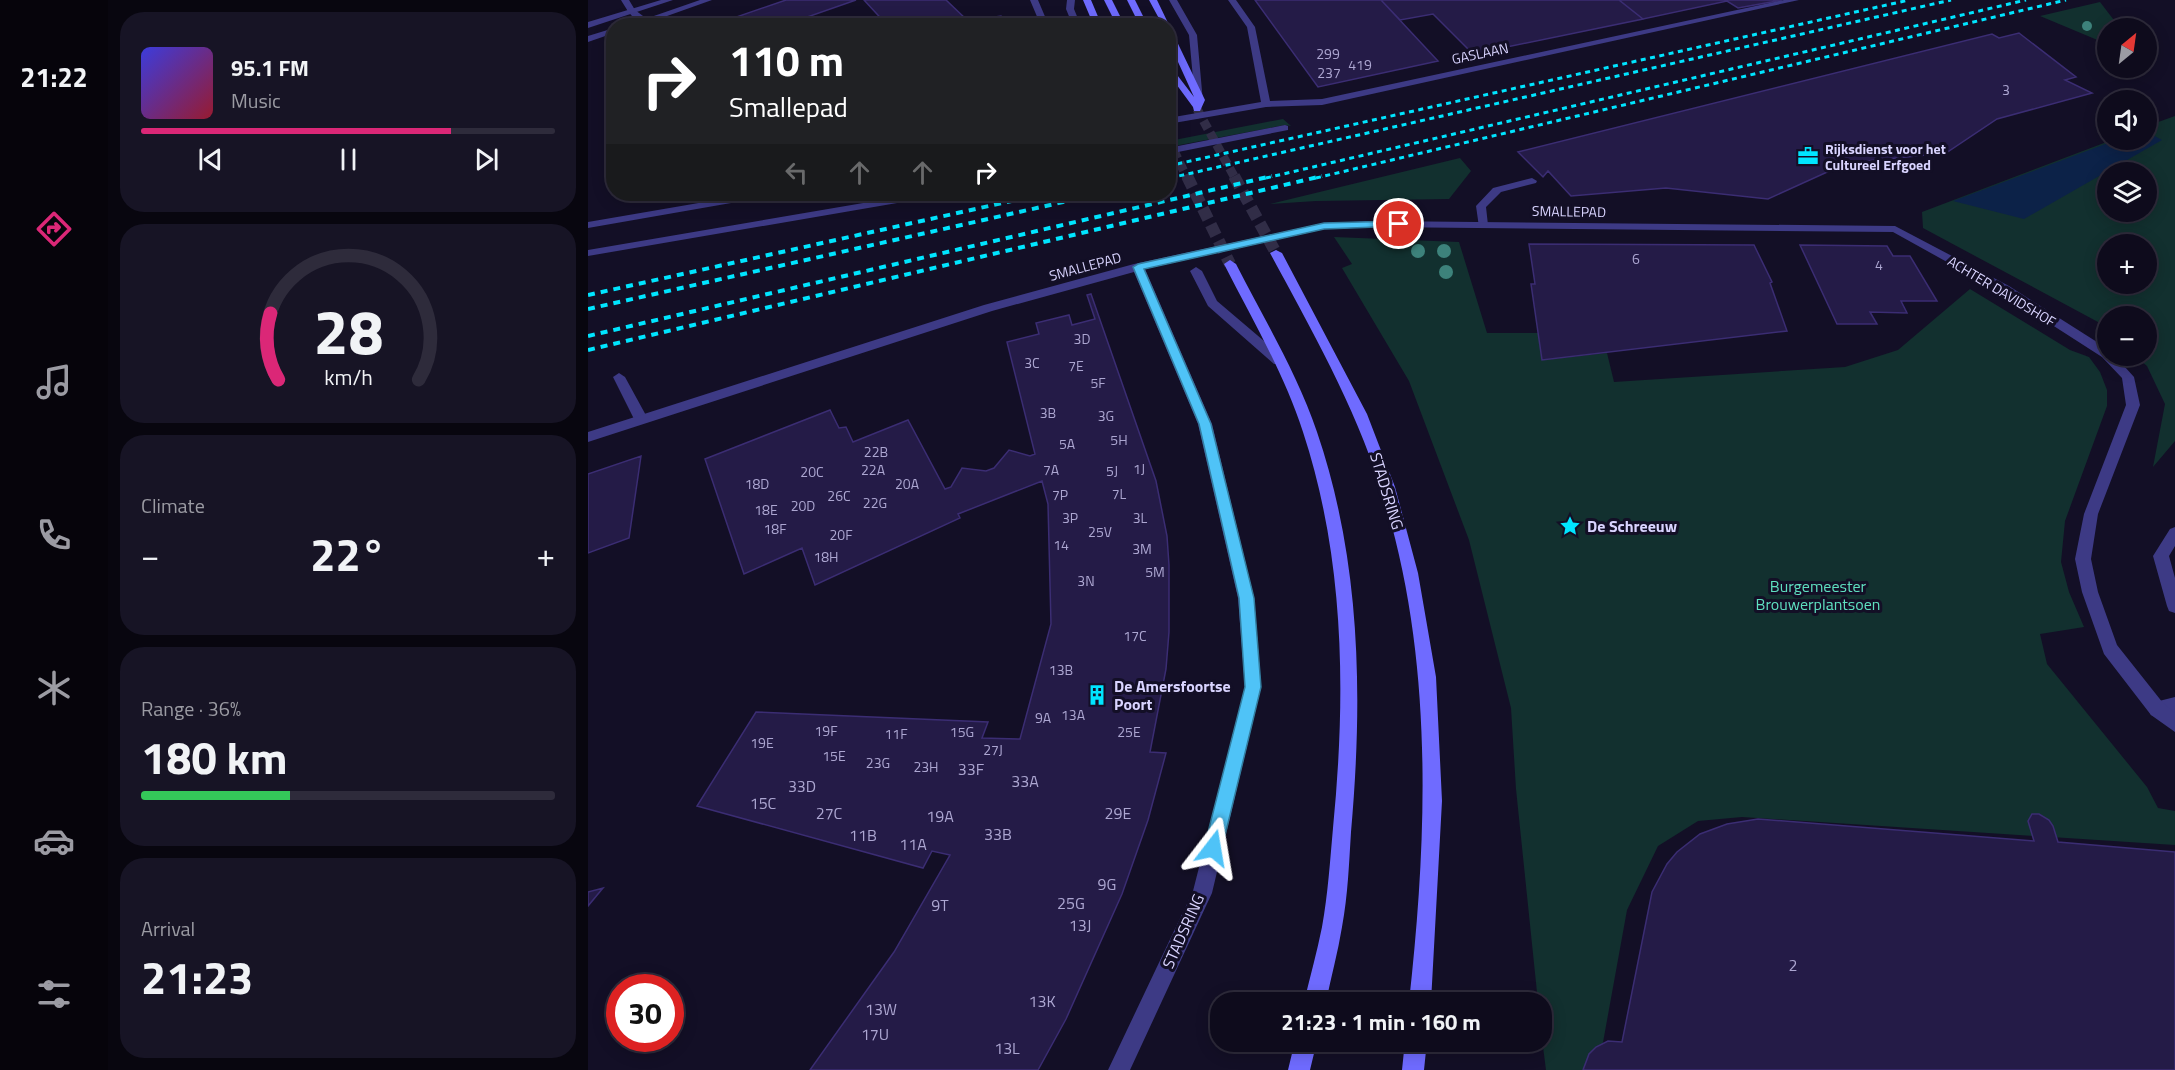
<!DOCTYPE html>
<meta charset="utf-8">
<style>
:root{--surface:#0e0b1c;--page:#171425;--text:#f1f3f6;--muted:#9b9ba3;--line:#2e2b3b;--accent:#db2777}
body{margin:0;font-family:"Titillium Web",sans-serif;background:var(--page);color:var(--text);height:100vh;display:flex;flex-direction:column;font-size:22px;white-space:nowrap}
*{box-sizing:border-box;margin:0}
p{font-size:20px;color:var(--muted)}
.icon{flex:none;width:33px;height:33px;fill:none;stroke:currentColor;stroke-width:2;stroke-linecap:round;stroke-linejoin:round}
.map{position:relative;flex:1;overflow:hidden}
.details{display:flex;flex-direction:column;gap:12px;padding:12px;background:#08060f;width:480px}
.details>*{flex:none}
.banner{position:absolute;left:18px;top:18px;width:570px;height:183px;border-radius:24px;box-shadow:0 3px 15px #0003,0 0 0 2px var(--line);background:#202124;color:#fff;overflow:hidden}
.needle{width:39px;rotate:29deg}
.tools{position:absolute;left:1509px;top:18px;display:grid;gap:12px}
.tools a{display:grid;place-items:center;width:60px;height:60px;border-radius:50%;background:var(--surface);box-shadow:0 3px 15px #0003,0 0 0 2px var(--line);font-size:30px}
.speed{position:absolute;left:18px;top:974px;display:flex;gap:12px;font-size:30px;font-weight:700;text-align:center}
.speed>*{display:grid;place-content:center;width:78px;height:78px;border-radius:50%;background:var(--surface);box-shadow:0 3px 15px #0003,0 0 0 2px var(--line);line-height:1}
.speed .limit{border:9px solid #d22;background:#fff;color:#111}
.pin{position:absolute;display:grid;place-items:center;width:51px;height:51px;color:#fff;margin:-26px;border:3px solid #fff;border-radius:50%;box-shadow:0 2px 6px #0007}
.me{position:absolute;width:66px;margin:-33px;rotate:14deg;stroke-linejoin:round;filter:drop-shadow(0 0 4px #0008)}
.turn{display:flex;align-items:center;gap:21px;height:126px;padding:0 24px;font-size:27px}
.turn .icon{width:78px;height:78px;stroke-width:2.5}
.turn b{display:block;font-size:42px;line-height:51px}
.lanes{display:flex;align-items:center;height:57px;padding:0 24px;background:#0003;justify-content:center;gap:30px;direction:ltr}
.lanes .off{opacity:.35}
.big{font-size:45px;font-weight:700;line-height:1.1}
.details .widget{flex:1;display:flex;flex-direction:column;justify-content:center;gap:9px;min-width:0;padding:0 21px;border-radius:24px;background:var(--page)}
.details .dial{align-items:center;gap:0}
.dial svg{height:156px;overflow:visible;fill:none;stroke:var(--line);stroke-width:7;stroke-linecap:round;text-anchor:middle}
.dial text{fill:var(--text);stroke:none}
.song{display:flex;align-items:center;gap:18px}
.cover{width:72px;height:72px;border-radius:9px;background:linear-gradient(135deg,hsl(240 70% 55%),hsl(350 70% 35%))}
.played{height:6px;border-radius:3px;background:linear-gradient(90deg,var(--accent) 75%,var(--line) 75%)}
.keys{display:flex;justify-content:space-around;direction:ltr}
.heat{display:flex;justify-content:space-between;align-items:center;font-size:33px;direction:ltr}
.charge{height:9px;border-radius:4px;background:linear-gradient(90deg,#34c759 36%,var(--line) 0)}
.trip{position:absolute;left:622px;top:992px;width:342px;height:60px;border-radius:24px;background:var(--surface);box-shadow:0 3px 15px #0003,0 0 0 2px var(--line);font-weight:700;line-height:60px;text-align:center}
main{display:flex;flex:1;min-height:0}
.dock{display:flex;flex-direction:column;width:108px;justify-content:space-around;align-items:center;background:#06040b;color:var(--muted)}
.dock .icon{width:42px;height:42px}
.dock .active{color:var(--accent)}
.dock b{font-size:27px;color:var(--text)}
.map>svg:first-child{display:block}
.green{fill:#12302f;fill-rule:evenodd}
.water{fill:#0c2248}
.building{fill:#241b47;stroke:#3b2d73;stroke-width:1.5}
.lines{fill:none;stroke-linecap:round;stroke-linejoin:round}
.secondary-tunnel-far1{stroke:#312d47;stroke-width:9;stroke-dasharray:9 4.5;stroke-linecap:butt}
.secondary-tunnel{stroke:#312d47;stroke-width:12;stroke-dasharray:12 6;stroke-linecap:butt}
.service{fill:#3d3a85;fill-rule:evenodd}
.minor{fill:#3d3a85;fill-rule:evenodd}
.secondary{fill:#6f6bff;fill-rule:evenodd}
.rail-far1{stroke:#00e5ff;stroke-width:3;stroke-dasharray:5 4.5;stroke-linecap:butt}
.rail{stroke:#00e5ff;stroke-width:4;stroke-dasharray:7 6;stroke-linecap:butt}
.tree{fill:#3d827b}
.route{fill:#4fc3f7;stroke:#337fa1;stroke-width:1.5}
.labels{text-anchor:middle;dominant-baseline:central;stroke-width:6;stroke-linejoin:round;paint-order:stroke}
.number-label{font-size:14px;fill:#aca6d1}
.far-street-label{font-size:14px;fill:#d9d4ff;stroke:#130f26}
.far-poi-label{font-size:14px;font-weight:bold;fill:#d9d4ff;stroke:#130f26;text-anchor:start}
.street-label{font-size:16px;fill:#d9d4ff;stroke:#130f26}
.poi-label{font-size:16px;font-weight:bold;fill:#d9d4ff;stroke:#130f26;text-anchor:start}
.park-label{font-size:16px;fill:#5fe0c0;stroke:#130f26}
.near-number-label{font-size:16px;fill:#aca6d1}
</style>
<main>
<nav class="dock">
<b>21:22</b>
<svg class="icon active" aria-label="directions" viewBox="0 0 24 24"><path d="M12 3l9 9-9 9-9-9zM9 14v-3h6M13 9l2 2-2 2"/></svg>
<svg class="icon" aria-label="music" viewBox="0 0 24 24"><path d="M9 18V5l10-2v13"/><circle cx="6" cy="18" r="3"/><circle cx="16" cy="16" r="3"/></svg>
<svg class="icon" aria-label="phone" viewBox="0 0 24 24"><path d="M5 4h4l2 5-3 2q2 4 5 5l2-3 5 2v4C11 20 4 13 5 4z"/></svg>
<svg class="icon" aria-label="climate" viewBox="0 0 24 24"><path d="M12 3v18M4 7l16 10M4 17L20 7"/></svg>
<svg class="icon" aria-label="car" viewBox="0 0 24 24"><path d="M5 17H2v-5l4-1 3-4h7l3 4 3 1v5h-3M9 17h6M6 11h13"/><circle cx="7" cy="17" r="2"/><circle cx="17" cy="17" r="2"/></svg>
<svg class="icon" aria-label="filters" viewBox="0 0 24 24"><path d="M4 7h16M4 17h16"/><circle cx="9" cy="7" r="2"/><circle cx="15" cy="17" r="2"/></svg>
</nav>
<section class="details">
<div class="widget">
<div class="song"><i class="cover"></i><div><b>95.1 FM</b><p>Music</p></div></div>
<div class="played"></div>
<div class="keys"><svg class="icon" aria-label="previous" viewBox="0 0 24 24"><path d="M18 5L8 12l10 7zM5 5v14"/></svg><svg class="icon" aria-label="pause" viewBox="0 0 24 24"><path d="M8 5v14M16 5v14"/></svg><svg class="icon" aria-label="next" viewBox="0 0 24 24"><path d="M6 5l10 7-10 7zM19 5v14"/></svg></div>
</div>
<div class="widget dial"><svg viewBox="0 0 100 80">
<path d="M14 69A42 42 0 1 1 86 69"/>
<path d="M14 69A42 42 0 0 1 10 35" stroke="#db2777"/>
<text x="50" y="56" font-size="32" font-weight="700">28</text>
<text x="50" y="72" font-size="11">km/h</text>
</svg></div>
<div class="widget"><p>Climate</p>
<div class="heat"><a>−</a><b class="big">22°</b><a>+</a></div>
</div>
<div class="widget"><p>Range · 36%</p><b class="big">180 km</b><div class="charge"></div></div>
<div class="widget"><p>Arrival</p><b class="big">21:23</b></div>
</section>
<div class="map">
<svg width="1587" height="1070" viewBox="0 0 1587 1070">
<rect width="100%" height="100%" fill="#130f26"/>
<path class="green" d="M 1512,2 L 1532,28 L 1520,28 L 1519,44 L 1452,16 Z
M 1587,116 L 1587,441 L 1565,467 L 1577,404 L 1559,366 L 1547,356 L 1558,356 L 1558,316 L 1520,316 L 1519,331 L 1510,322 L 1335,228 L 1334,212 L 1524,140 L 1558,140 L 1559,126 ZM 1520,172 L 1558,172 L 1558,212 L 1520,212 ZM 1520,244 L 1558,244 L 1558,284 L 1520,284 Z
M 695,119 L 703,126 L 697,125 L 581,147 L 581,141 Z
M 872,158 L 883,171 L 861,199 L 728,201 L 682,204 Z
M 746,237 L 871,242 L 899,333 L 950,333 L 954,360 L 1019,353 L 1026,382 L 1257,367 L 1310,350 L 1382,289 L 1482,350 L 1501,357 L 1512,372 L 1519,390 L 1519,406 L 1477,521 L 1473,562 L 1481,592 L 1496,627 L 1452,634 L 1459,664 L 1559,787 L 1570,808 L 1587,811 L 1587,845 L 1154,817 L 1110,821 L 1070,846 L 1039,910 L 1010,1070 L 958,1070 L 954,1039 L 954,1002 L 950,1002 L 928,789 L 923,708 L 881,540 L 821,381 L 754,268 L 764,264 Z"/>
<path class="water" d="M 1559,132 L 1574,140 L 1436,219 L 1365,201 L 1528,140 L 1558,140 Z"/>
<path class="building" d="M 198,0 L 268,0 L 202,23 L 202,26 L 131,26 L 131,23 Z
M 276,0 L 358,0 L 380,21 L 413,16 L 416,26 L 300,26 Z
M 667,0 L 793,0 L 850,61 L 730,87 Z
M 793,0 L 1031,0 L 1055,19 L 885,54 L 845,14 L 812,20 Z
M 1031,0 L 1194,0 L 1150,8 L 1139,1 L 1055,19 Z
M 1431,33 L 1488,77 L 1477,80 L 1504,93 L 1409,119 L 1358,153 L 1259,163 L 1180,199 L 1078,188 L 983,196 L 960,171 L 955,177 L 930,152 L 1404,34 L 1411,38 Z
M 941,244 L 1166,245 L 1184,282 L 1182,283 L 1199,331 L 954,360 L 943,284 L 947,284 Z
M 1212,245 L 1299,246 L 1305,256 L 1322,256 L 1349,301 L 1313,301 L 1319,313 L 1282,312 L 1289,324 L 1249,324 Z
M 503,294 L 568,481 L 579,536 L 581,565 L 581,632 L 578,669 L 562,752 L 578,753 L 560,820 L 534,894 L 478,1019 L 450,1070 L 222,1070 L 306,952 L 362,855 L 344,851 L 335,868 L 109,806 L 168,712 L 400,722 L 394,738 L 432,739 L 463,624 L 460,504 L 454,481 L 370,514 L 372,518 L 227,585 L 214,548 L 156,574 L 117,459 L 242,410 L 251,428 L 258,427 L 265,442 L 320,420 L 357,489 L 363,487 L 374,468 L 398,471 L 406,468 L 421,450 L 442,456 L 447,454 L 419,342 L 451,334 L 448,323 L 481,315 L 484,325 L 507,319 L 499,295 Z
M 53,456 L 41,538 L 0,553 L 0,474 Z
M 1444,814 L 1451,814 L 1461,820 L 1465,826 L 1470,842 L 1587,852 L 1587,1070 L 995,1070 L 1001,1054 L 1008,1047 L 1020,1041 L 1034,1042 L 1064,892 L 1079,864 L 1089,852 L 1112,834 L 1139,824 L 1170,819 L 1446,841 L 1440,821 Z
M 15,888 L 0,906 L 0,892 Z"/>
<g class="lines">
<path class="secondary-tunnel-far1" d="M 609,109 L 647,178
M 580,138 L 599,178"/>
<path class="secondary-tunnel" d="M 599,176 L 642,264
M 646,176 L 688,253"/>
<path class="service" d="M 33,0 L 41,0 L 47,10 L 59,19 L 59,23 C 46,23 39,10 33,0 Z
M 442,0 L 450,0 L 461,26 L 453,26 Z
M 479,0 L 487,0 L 486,9 L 493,26 L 485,26 L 478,9 Z
M 581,0 L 589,0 L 609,35 L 615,102 L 607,100 L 601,35 Z
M 640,0 L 648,0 L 667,27 L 682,101 L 734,99 L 1196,0 L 1211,0 L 734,105 L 678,107 L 580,124 L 580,118 L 673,102 L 659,27 Z
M 697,125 L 700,126 L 700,130 L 580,154 L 580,148 Z
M 944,178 L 949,181 L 948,183 L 913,192 L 898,207 L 900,225 L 895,228 L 891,227 L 888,206 L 905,188 Z
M 163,194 L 183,194 L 178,197 L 0,228 L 0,222 Z
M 328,194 L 349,194 L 344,197 L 0,256 L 0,250 Z
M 608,267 L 614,271 L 629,301 L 696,358 L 697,361 L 696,364 L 686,364 L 620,306 L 602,271 Z
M 31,373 L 37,377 L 60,419 L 58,422 L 48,422 L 46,419 L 25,377 Z
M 1587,527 L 1587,546 L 1581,556 L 1587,578 L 1587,613 L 1581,611 L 1579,606 L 1565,556 L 1582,529 Z
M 1587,697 L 1587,713 L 1569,717 L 1563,715 L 1560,709 L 1563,703 Z"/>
<path class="minor" d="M 73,0 L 85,0 L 0,28 L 0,22 Z
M 112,0 L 124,0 L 51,26 L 37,26 Z
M 26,28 L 26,33 L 0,42 L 0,36 Z
M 790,221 L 1307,226 L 1421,286 L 1520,349 L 1520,356 L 1527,356 L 1546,377 L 1552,405 L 1510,514 L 1503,559 L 1510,592 L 1529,645 L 1575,703 L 1587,713 L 1587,732 L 1563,715 L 1516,654 L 1494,592 L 1487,559 L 1496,514 L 1538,405 L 1534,378 L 1514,357 L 1413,292 L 1305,232 L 790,227 L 736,229 L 557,269 L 624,424 L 666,598 L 673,687 L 624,893 L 542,1070 L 520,1070 L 605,891 L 657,687 L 650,598 L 610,424 L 546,272 L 404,311 L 0,442 L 0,432 L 396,305 L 546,264 L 736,223 Z"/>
<path class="secondary" d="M 495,0 L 503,0 L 514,26 L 506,26 Z
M 516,0 L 524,0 L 537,26 L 529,26 Z
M 539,0 L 547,0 L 560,26 L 552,26 Z
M 561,0 L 569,0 L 617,100 L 612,111 L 606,111 L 605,107 L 580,73 L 580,63 L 606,97 L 580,40 L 580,26 L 575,26 Z
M 688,250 L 694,253 L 779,414 L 807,487 L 830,573 L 848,677 L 854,801 L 843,1002 L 821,1002 C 840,831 846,651 792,486 C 766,404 723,329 682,253 Z
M 642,260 L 648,264 C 676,319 709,373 729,432 C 773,561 775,697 763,832 C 761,863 760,895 754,927 C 750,952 743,977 738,1002 L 716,1002 C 722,977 729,952 734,927 C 740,894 742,861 745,828 C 758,695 757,560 715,432 C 696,373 664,319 636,264 Z
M 707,1041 L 729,1041 L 722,1070 L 700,1070 Z
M 817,1041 L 839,1041 L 836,1070 L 814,1070 Z"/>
<path class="rail-far1" d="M 580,166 L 1321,0
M 582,178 L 1363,0
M 678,178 L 1438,0
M 728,178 L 1478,0"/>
<path class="rail" d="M 580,178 L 588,176
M 0,295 L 455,194
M 0,309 L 511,194
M 0,336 L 684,176
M 0,350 L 734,176"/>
</g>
<g class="tree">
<circle cx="1499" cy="26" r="5"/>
<circle cx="830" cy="251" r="7"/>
<circle cx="856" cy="251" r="7"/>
<circle cx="858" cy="272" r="7"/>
</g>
<path class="route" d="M 811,221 L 816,224 L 815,226 L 736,229 L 556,269 L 623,424 L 666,598 L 673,687 L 634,848 L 631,854 L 625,856 L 619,854 L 616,848 L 657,687 L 651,598 L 611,424 L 545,267 L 550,264 L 736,223 Z"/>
<defs>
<g id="office-bare" transform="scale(1.62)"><path d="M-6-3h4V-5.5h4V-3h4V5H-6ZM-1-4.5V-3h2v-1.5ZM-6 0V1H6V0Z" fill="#00e5ff" stroke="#130f26" stroke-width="2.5" paint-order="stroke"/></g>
<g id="sight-bare" transform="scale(1.62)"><path d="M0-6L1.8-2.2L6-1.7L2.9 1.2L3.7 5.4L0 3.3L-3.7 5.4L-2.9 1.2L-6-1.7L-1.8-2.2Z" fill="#00e5ff" stroke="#130f26" stroke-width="2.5" paint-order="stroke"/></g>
<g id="building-bare" transform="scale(1.62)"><path d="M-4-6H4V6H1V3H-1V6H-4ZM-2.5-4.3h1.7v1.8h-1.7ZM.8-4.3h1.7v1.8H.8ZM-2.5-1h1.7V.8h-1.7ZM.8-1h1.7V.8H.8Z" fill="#00e5ff" stroke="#130f26" stroke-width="2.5" paint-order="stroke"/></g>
</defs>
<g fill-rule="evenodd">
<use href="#office-bare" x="1220" y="156"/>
<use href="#sight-bare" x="982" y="526"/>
<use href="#building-bare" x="509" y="695"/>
</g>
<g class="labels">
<g class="number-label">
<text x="740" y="53">299</text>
<text x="772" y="64">419</text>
<text x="741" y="72">237</text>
<text x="1418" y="89">3</text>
<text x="1048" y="258">6</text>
<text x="1291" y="264">4</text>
<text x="494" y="338">3D</text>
<text x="444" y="362">3C</text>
<text x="488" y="365">7E</text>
<text x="510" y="382">5F</text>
<text x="460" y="412">3B</text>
<text x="518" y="415">3G</text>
<text x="531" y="439">5H</text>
<text x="479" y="443">5A</text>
<text x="288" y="451">22B</text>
<text x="551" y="468">1J</text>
<text x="285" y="469">22A</text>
<text x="463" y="469">7A</text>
<text x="524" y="470">5J</text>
<text x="224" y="471">20C</text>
<text x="169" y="483">18D</text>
<text x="319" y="483">20A</text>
<text x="531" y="493">7L</text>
<text x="472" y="494">7P</text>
<text x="251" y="495">26C</text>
<text x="287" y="502">22G</text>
<text x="215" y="505">20D</text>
<text x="178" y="509">18E</text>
<text x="482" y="517">3P</text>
<text x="552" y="517">3L</text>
<text x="187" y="528">18F</text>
<text x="512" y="531">25V</text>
<text x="253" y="534">20F</text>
<text x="473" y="544">14</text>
<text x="554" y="548">3M</text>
<text x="238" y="556">18H</text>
<text x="567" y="571">5M</text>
<text x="498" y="580">3N</text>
<text x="547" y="635">17C</text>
<text x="473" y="669">13B</text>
<text x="485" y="714">13A</text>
<text x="455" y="717">9A</text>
<text x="238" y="730">19F</text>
<text x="374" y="731">15G</text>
<text x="541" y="731">25E</text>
<text x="308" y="733">11F</text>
<text x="174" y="742">19E</text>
<text x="405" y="749">27J</text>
<text x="246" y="755">15E</text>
<text x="290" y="762">23G</text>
<text x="338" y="766">23H</text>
</g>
<g class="far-street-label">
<text transform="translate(892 53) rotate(-12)">GASLAAN</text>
<text transform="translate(981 211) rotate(1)">SMALLEPAD</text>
<text transform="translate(497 266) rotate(-15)">SMALLEPAD</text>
<text transform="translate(1414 291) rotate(31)">ACHTER DAVIDSHOF</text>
</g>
<g class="far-poi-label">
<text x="1237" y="148">Rijksdienst voor het<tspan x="1237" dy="16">Cultureel Erfgoed</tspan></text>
</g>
<g class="street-label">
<text transform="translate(799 491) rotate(73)">STADSRING</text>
<text transform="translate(595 931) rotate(-66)">STADSRING</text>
</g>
<g class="poi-label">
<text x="999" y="526">De Schreeuw</text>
<text x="526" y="686">De Amersfoortse<tspan x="526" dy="18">Poort</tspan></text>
</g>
<g class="park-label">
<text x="1230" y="586">Burgemeester<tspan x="1230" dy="18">Brouwerplantsoen</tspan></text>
</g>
<g class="near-number-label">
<text x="383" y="769">33F</text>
<text x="437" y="781">33A</text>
<text x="214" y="786">33D</text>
<text x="175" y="803">15C</text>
<text x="241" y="813">27C</text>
<text x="530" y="813">29E</text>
<text x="352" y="816">19A</text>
<text x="410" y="834">33B</text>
<text x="275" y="835">11B</text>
<text x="325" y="844">11A</text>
<text x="519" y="884">9G</text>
<text x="483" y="903">25G</text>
<text x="352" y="905">9T</text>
<text x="492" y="925">13J</text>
<text x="1205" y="965">2</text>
<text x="454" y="1001">13K</text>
<text x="293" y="1009">13W</text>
<text x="287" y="1034">17U</text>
<text x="419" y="1048">13L</text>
</g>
</g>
</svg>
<div class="tools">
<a><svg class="needle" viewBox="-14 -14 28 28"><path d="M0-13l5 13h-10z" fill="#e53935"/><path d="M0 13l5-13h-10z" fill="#9b9ba3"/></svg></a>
<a><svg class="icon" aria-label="sound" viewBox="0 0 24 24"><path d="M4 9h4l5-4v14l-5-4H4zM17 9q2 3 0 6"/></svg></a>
<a><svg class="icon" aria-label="layers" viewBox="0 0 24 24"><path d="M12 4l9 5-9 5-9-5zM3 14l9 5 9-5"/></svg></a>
<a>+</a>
<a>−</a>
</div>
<div class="speed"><div class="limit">30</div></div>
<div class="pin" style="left:811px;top:224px;background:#d93025"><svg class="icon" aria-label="arrive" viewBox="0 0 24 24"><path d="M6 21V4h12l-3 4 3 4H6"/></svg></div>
<svg class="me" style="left:625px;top:848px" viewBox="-20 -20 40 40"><path d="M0-17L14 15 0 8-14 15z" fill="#4fc3f7" stroke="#fff" stroke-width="4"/></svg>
<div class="trip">21:23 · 1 min · 160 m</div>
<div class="banner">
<div class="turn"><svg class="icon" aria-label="right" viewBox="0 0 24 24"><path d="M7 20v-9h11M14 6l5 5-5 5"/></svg><div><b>110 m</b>Smallepad</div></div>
<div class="lanes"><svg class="icon off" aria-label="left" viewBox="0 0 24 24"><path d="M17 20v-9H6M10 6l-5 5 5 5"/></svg><svg class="icon off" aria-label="ahead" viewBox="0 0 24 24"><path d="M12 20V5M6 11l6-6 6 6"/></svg><svg class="icon off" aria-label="ahead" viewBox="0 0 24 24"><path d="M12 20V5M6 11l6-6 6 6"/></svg><svg class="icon" aria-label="right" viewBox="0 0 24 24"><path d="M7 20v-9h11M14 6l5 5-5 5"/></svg></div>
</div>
</div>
</main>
